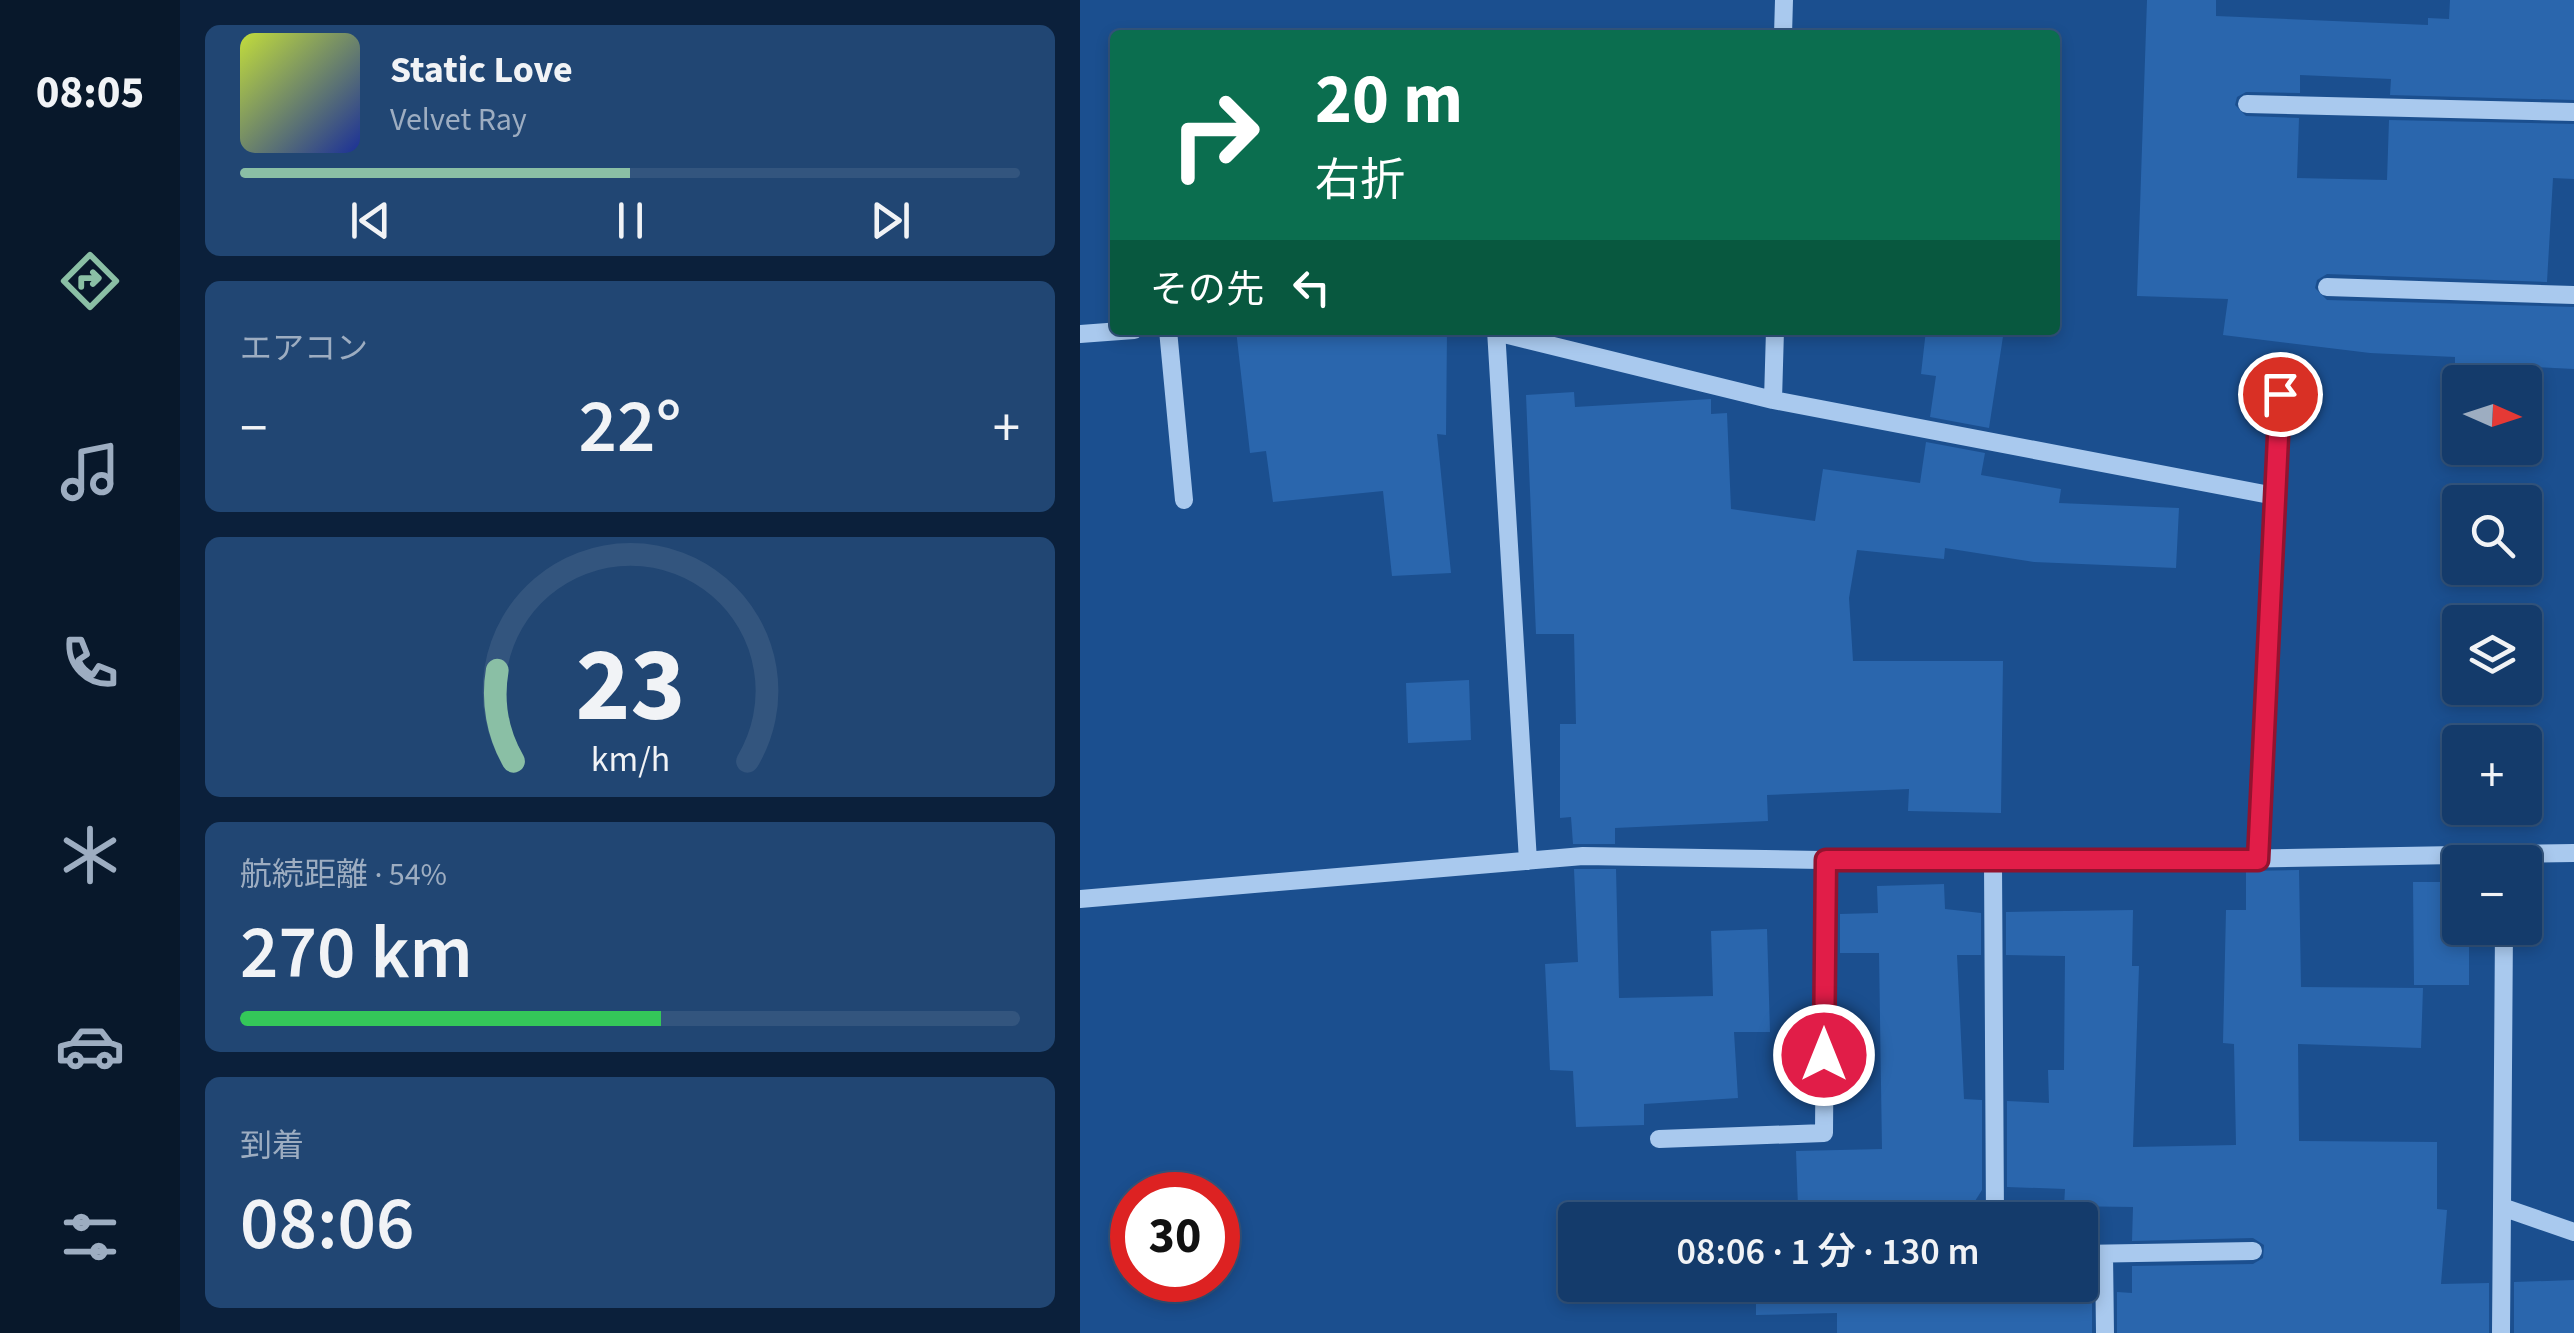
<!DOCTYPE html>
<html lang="ja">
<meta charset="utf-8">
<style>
:root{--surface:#143b6b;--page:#214673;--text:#f1f3f6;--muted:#9dadc1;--line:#33557e;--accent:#8abfa5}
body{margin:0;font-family:"Source Sans 3","Noto Sans JP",sans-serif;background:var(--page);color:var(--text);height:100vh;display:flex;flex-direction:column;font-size:38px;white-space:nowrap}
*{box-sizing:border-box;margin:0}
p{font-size:32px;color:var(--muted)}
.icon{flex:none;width:55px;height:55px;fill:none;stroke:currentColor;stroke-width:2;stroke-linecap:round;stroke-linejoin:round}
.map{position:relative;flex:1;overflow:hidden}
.drawer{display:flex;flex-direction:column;gap:25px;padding:25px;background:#0b203b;width:900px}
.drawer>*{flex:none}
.hud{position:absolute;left:30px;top:30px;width:950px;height:305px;border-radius:10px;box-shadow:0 5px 15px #0003,0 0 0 2px var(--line);background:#0b6e4f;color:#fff;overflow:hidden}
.needle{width:65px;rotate:93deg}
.tools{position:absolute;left:1362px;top:365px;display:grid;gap:20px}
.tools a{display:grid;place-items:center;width:100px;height:100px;border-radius:10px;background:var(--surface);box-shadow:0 5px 15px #0003,0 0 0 2px var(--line);font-size:50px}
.speed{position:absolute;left:30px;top:1172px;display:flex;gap:20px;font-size:50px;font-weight:700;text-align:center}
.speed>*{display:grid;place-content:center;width:130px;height:130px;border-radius:50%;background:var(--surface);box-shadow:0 5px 15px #0003,0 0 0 2px var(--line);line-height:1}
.speed .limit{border:15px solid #d22;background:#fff;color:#111}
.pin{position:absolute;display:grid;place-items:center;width:85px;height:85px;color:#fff;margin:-42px;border:5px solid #fff;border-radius:50%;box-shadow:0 2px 10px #0007}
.me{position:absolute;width:110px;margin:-55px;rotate:0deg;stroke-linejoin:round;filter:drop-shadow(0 0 8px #0008)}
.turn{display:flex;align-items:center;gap:35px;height:210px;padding:0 40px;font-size:45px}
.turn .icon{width:130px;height:130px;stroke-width:2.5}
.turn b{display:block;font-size:70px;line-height:85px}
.then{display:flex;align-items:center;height:95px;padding:0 40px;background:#0003;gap:20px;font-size:38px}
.big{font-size:75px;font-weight:600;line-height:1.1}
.drawer .widget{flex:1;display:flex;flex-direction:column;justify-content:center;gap:15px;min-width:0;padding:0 35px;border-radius:15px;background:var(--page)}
.drawer .dial{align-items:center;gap:0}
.dial svg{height:260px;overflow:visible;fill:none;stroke:var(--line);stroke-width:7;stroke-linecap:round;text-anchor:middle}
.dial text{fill:var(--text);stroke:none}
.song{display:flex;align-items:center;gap:30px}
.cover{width:120px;height:120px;border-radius:15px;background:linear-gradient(135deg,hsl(70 70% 55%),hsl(230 70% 35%))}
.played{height:10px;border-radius:5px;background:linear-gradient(90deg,var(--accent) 50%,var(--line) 50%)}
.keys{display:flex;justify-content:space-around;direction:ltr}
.heat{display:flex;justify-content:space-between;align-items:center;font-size:55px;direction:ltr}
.charge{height:15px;border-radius:8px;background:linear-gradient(90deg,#34c759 54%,var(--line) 0)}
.trip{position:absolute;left:478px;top:1202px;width:540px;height:100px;border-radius:10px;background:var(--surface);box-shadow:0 5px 15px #0003,0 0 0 2px var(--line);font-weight:600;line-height:100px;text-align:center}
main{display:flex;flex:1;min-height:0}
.menu{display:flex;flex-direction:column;width:180px;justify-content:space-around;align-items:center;background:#08182b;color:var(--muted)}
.menu .icon{width:70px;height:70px}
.menu .active{color:var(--accent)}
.menu b{font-size:45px;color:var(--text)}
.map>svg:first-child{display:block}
.building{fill:#2a66ad}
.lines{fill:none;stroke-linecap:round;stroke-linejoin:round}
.minor{stroke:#a9c9ee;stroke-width:18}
.route-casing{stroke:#92132f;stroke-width:25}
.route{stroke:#e11d48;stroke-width:18}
</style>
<main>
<nav class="menu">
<b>08:05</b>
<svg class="icon active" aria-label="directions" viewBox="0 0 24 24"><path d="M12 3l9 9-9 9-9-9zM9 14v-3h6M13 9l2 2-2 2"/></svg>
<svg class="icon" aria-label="music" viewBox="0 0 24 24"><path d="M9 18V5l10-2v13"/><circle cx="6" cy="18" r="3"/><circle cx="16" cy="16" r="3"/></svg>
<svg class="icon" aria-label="phone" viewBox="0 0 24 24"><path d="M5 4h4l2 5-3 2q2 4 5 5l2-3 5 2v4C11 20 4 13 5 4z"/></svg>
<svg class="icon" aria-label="climate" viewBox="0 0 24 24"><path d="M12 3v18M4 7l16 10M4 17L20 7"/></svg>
<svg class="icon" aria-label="car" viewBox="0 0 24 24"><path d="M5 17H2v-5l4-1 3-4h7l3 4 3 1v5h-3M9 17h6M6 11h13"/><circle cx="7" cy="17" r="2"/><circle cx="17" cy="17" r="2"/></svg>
<svg class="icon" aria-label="filters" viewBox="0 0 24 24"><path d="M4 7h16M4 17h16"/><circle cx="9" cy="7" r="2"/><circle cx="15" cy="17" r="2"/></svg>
</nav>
<section class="drawer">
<div class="widget">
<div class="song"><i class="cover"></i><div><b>Static Love</b><p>Velvet Ray</p></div></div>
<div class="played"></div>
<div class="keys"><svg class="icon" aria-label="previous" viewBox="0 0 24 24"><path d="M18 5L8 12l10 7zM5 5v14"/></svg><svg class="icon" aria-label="pause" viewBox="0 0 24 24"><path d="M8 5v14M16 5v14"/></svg><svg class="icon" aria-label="next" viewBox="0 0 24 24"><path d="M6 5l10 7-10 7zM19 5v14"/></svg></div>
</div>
<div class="widget"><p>エアコン</p>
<div class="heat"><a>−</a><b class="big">22°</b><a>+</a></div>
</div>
<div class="widget dial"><svg viewBox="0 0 100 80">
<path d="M14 69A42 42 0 1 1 86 69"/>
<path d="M14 69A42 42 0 0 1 9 41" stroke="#8abfa5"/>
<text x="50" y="56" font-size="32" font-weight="700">23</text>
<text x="50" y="72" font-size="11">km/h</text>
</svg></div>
<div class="widget"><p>航続距離 · 54%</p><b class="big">270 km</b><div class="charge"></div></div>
<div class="widget"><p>到着</p><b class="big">08:06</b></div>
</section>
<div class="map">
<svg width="1494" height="1333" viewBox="0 0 1494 1333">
<rect width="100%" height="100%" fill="#1b4f8f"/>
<path class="building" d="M 1067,0 L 1136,0 L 1136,16 L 1348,25 L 1348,18 L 1369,19 L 1370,0 L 1494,0 L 1494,100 L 1310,95 L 1311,79 L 1220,75 L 1220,93 L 1166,92 L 1157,97 L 1155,105 L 1166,116 L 1219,118 L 1217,178 L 1307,180 L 1309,120 L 1494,124 L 1494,179 L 1473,178 L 1467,282 L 1247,274 L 1237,280 L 1235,288 L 1247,300 L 1494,307 L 1494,369 L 1375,363 L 1375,357 L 1290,353 L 1143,335 L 1148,299 L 1057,296 Z
M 156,330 L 367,330 L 366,435 L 357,434 L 371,573 L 312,576 L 303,491 L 193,502 L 186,451 L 170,453 Z
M 846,330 L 924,330 L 909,428 L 850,417 L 856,376 L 841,374 Z
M 494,392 L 495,407 L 631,399 L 631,414 L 647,413 L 651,509 L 735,521 L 743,469 L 840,483 L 846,442 L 905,453 L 901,475 L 981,489 L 979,503 L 1099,508 L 1096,568 L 954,562 L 865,548 L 864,559 L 777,550 L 769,598 L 773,661 L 923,661 L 921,813 L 828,811 L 829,789 L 687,795 L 688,821 L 535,828 L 535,844 L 493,844 L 491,817 L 480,818 L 480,724 L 496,724 L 494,634 L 456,634 L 446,395 Z
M 389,680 L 391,740 L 328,743 L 326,683 Z
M 494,869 L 536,869 L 539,998 L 633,996 L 631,931 L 687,929 L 690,1032 L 654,1032 L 658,1098 L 564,1104 L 564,1125 L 496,1127 L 493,1071 L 470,1070 L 465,964 L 498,962 Z
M 1219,870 L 1221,987 L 1343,988 L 1341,1048 L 1218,1044 L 1219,1141 L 1357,1142 L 1357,1209 L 1367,1210 L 1361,1284 L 1409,1283 L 1409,1333 L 1037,1333 L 1037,1292 L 1052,1293 L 1052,1266 L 1173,1264 L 1183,1258 L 1184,1245 L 1173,1238 L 1052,1241 L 1053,1207 L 984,1206 L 985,1189 L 927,1187 L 927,1101 L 969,1103 L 968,1070 L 984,1070 L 985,956 L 926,955 L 926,912 L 1053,910 L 1052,966 L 1059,966 L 1053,1147 L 1156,1145 L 1154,1044 L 1143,1043 L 1146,910 L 1166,910 L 1166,871 Z
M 1333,882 L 1380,882 L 1380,928 L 1389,928 L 1389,985 L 1334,985 Z
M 864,884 L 865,909 L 901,913 L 901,955 L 877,955 L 884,1099 L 902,1100 L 902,1190 L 883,1220 L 602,1220 L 601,1212 L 718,1207 L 716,1151 L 802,1149 L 799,953 L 760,953 L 760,914 L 798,913 L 797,886 Z
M 1494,1280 L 1494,1333 L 1434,1333 L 1434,1282 Z
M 604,1285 L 937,1285 L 1012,1291 L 1012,1333 L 757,1333 L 757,1313 L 676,1315 L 676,1300 L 619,1301 L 618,1286 Z"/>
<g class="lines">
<path class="minor" d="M 703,35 L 704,0
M 1167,104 L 1494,112
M 1247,287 L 1494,295
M 88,330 L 104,500
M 416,330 L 448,861
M 416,332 L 693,400 L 1195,496 L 1178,859
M 0,334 L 54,330
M 693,400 L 695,330
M 1195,496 L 1200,393
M 913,863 L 915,1220
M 0,899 L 503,856 L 913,863 L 1494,853
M 1424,928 L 1422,1207 L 1494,1232
M 579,1139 L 744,1133 L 746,860
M 1000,1254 L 1173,1251
M 1024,1254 L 1025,1333
M 1421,1333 L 1422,1207"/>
</g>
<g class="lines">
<g class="route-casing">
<path id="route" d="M 744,1055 L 746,860 L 1178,860 L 1200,394"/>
</g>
<use href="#route" class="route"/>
</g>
</svg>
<div class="tools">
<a><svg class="needle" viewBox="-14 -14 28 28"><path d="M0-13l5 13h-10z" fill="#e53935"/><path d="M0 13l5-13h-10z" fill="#9dadc1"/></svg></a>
<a><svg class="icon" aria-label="search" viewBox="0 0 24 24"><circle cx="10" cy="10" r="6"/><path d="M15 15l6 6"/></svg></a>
<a><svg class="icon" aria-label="layers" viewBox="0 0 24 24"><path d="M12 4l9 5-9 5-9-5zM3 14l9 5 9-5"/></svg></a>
<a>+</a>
<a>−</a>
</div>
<div class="speed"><div class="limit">30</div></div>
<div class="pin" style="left:1200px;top:394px;background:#d93025"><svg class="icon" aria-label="arrive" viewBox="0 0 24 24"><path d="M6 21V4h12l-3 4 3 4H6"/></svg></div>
<svg class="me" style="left:744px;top:1055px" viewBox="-20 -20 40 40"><circle r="17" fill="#e11d48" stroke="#fff" stroke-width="3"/><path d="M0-11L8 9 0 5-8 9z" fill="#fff"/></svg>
<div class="trip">08:06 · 1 分 · 130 m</div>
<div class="hud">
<div class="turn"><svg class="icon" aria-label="right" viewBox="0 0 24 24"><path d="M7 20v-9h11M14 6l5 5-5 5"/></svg><div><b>20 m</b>右折</div></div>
<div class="then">その先<svg class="icon" aria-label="left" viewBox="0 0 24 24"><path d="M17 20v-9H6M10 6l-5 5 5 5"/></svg></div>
</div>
</div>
</main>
